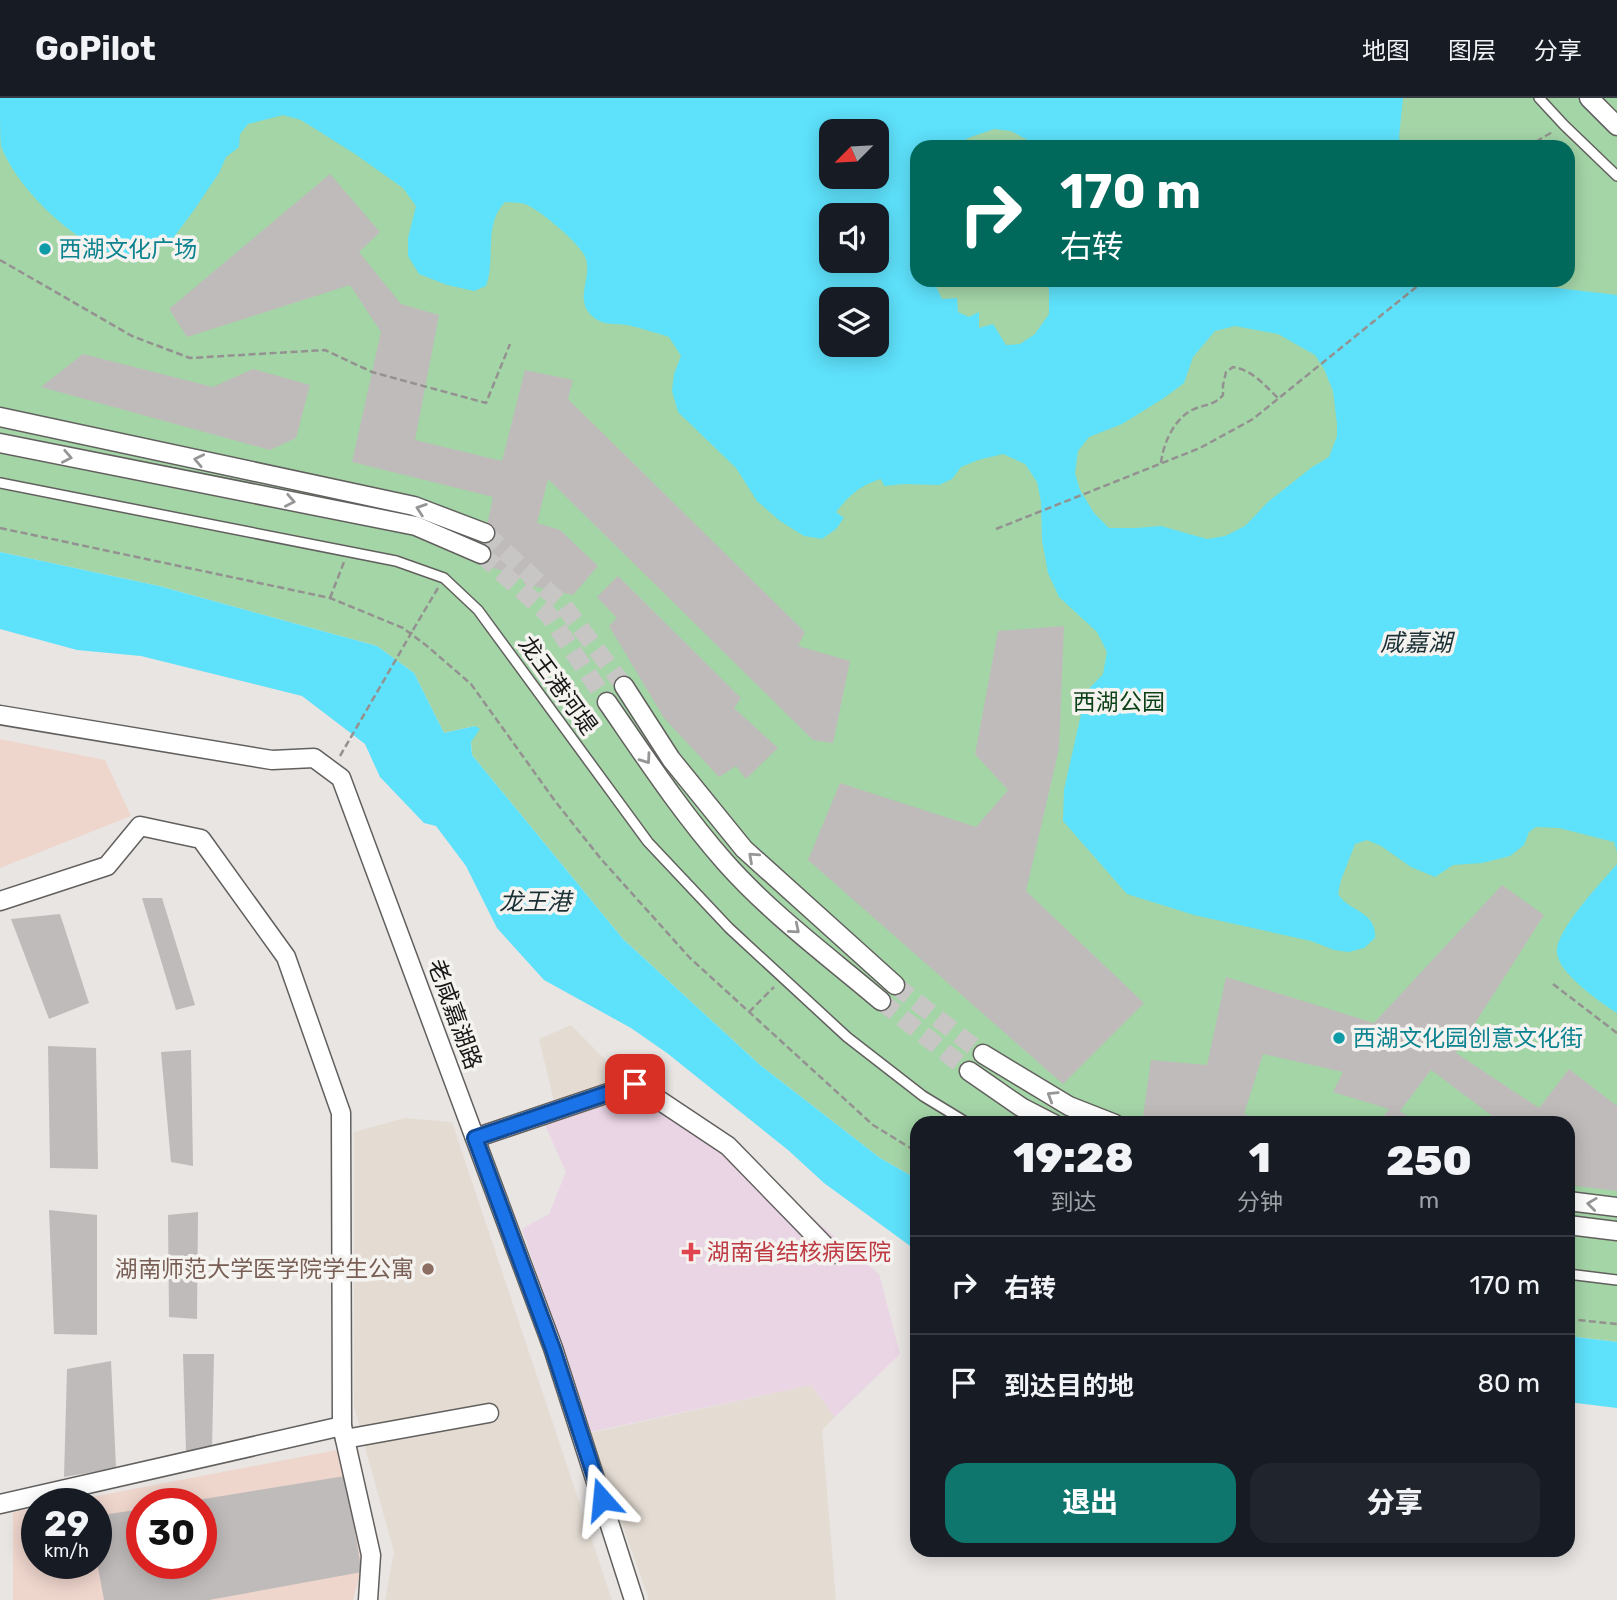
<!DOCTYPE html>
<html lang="zh">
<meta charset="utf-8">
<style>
body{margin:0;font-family:Rubik,"Noto Sans SC",sans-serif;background:#20242c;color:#f1f3f6;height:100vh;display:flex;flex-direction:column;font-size:26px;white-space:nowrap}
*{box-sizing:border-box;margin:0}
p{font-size:23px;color:#9ea1a6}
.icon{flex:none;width:38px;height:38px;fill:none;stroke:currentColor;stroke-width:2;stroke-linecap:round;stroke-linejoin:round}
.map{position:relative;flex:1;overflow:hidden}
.side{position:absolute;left:910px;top:1018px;width:665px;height:441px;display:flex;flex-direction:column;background:#171b24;border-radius:21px;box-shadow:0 4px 18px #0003}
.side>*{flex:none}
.guide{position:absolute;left:910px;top:42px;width:665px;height:147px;border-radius:21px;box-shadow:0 4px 18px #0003;background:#00695c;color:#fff;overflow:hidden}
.needle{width:46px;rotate:246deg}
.tools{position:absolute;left:819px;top:21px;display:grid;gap:14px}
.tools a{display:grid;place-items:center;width:70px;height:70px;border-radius:14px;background:#171b24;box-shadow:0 4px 18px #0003;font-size:35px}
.speed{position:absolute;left:21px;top:1390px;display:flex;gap:14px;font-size:35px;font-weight:700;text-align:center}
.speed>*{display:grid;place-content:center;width:91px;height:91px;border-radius:50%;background:#171b24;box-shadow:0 4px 18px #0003;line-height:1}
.speed small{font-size:18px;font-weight:400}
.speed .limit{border:10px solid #d22;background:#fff;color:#111}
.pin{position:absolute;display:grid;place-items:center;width:60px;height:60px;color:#fff;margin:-30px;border-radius:14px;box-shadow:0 4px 10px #0006}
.me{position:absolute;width:77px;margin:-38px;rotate:342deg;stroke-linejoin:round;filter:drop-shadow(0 0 5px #0008)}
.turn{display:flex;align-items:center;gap:24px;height:147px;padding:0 35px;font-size:32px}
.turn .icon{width:91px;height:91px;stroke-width:2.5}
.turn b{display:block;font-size:49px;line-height:60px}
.eta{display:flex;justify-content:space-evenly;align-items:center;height:119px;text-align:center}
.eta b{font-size:42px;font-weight:800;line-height:49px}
.action{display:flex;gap:14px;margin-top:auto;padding:14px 35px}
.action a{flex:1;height:80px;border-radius:21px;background:#0f766e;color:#fff;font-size:28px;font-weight:800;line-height:80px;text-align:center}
.action a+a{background:#20242c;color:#f1f3f6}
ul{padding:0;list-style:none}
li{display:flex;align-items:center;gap:21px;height:98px;padding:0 35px;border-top:2px solid #363941}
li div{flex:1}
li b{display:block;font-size:26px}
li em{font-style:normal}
header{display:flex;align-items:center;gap:42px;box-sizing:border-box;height:98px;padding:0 35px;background:#171b24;border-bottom:2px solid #363941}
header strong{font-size:33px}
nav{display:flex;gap:38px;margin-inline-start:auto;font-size:24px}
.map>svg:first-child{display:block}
.commercial{fill:#efd6cd;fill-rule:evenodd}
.built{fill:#e4dcd3}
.medical{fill:#ead5e4}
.green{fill:#a4d5a7;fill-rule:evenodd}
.water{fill:#5ee1fb;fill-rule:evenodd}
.building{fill:#bfbbba}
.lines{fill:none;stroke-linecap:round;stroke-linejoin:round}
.street-tunnel{stroke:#c8c6c4;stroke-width:18;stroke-dasharray:18 9;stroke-linecap:butt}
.lane-casing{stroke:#62605e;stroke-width:12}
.street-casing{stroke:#62605e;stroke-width:21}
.path{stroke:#949290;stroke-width:2.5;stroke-dasharray:7 3.5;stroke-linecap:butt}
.lane{stroke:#fff;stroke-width:9}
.street{stroke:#fff;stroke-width:18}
.path-bridge{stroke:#949290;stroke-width:2.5;stroke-dasharray:7 3.5;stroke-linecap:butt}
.oneway{stroke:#969696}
.route-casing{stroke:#114b97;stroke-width:18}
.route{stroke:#1a73e8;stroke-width:12}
.culture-dot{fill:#0f9aa8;stroke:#f5f3f0;stroke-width:2.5}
.health-dot{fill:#e0444e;stroke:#f5f3f0;stroke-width:2.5}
.education-dot{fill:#8d6e63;stroke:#f5f3f0;stroke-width:2.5}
.labels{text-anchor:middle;stroke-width:7;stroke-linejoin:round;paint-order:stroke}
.culture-label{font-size:23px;fill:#0d838f;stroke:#f5f3f0;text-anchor:start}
.street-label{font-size:23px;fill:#161615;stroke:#f5f3f0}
.park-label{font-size:23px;fill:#0c4117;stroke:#f5f3f0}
.health-label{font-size:23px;fill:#be3a42;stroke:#f5f3f0;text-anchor:start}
.education-label{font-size:23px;fill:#785e54;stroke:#f5f3f0;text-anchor:end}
.water-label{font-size:24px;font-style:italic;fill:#1a3035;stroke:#f5f3f0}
</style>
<header>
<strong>GoPilot</strong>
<nav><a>地图</a><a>图层</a><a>分享</a></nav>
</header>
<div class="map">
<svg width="1617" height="1502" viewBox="0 0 1617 1502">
<rect width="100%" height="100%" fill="#e8e5e3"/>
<g class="commercial">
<path d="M0,641L105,662L131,718L0,770Z"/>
<path d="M342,1351L369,1442L353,1502H13V1414L37,1410V1465H96V1405H61ZM142,1405H201V1465H142Z"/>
</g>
<g class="built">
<path d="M571,927L622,979L554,1003L539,941Z"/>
<path d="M405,1020L452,1024L612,1502H385L394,1454L354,1309V1034Z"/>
<path d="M811,1287L835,1319L822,1332L836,1502H649L590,1335Z"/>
</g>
<path class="medical" d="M641,994L718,1040L879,1176L900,1256L835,1319L811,1287L590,1334L522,1131L549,1116L566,1074L542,1020Z"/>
<path class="green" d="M0,0H1617V1244L1568,1238V1026H917V1081L880,1060L760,967L623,841L472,657L471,644L475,628L444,635L414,575L377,548L159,488L0,454ZM831,33H877V79H831ZM917,49H1568V182H917ZM831,117H877V163H831ZM831,201H877V247H831Z"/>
<g class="water">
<path d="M0,0H1403L1399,39L1401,49H1040L1011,33L994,31L971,39L950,49H917V182H933L942,201L957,200L958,214L969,219L979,214V230L993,226L1006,247L1020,246L1035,236L1049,216V192L1047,182H1518L1532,187L1617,197V754L1614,744L1559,730L1536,729L1529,734L1524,747L1510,758L1482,765L1453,767L1435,779L1411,769L1381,748L1367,742L1355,746L1341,782L1338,796C1349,814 1377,813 1375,840L1364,850L1349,854L1334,852L1311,843L1194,817L1127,796L1063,723L1064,692L1086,594L1103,576L1107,554L1097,534L1059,499L1048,475L1042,442L1041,404L1037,384L1025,366L1003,356L978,362L961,369L952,381L939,387L904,386L884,388L881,381C859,388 851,396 836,414L844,420L836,431L822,441L804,438L780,423L757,403L736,370L678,314L672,293L674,276L681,258L669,239C656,235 641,230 627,227C613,225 603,228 592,218C574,201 592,181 586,161C583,148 540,112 527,107C521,104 512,105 505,104C483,127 496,161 486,188L474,193L447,187L419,176L408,158V140L416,108L403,90L355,56L301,22L283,17L248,26L240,36L239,49L226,59L219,75L194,112L168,147L158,143L137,158L136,165C121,159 104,154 91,146C57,127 15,85 1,48C0,37 0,13 0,0ZM831,33H877V79H831ZM831,117H877V163H831ZM831,201H877V247H831ZM1235,228L1278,236L1315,257L1324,271L1333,293L1337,326V338L1329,359L1311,370L1269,403L1245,428L1225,438L1207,441L1161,428L1136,430H1109L1094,415L1080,392L1075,375L1078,353L1089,339L1122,326L1164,300L1184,285L1193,259L1215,233Z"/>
<path d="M0,454L159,488L377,548L414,575L444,635L475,628L480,631L471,644L472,657L623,841L760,967L880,1060L917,1081V1153L824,1085L788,1052L667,955L631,930L544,882L497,830L466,768L436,728L424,725L380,679L365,646L302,598L141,558L77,552L0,531Z"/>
<path d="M1617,766V915C1600,904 1559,876 1557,855C1555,832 1602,784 1617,766Z"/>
<path d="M1568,1238L1617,1244V1310L1568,1304Z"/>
</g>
<g class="building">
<path d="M330,76L380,134L359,154L401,206L439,217L415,342L502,363L525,272L573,282L568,301L805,534L798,548L850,563L833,645L813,642L548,381L537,425L560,432L598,468L573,497L524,486V479L479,466L493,399L352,364L381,234L350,187L187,239L169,211Z"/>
<path d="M83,256L213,289L253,271L310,287L296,340L270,352L41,289Z"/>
<path d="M618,478L741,600L734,610L778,650L746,681L736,668L719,679L664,620L609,528L617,520L597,499Z"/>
<path d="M1064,528L1059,651L1026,793L1144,905L1063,986L808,762L840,685L976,729L1008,692L975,656L998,533Z"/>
<path d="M1502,787L1544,817L1456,955L1539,1010L1569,971L1617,1008V1093L1568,1087V1026H1503L1431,972L1400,1013L1418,1026H1378L1389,1011L1333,994L1343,974L1263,956L1244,1016L1271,1026H1142L1151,962L1207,967L1226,879L1374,925Z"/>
<path d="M142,800H162L195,907L176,912Z"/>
<path d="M60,816L89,905L49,921L11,821Z"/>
<path d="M48,948L96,950L98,1071L50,1070Z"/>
<path d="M191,952L193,1068L171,1064L161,954Z"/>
<path d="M49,1112L97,1117V1237L54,1236Z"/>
<path d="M198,1114L197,1221L169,1219L168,1117Z"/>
<path d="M183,1256H214L212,1353H186Z"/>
<path d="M111,1263L116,1370L64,1379L67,1271Z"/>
<path d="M345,1378L362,1474L209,1502H104L96,1459V1418L142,1411V1465H201V1405H185V1404Z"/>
</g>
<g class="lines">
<g class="street-tunnel">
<path d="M485,435L564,508L624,588"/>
<path d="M481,456L548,516L607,604"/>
<path d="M895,887L983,956"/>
<path d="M881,903L969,973"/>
</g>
<defs>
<g id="lane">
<path d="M1539,0L1564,27L1617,78"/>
<path d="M0,385L396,463L444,480L478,512L648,744L729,830L847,939L923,998L969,1026"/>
<path d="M1568,1176L1617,1182"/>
</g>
<g id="street">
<path d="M1589,0L1617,28"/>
<path d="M0,319L414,408L485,435"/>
<path d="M0,345L416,428L481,456"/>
<path d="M624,588L671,661L744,751L895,887"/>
<path d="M607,604C645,659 681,714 725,764C771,816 828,858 881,903"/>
<path d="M0,617L272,662L314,660L341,680L553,1250L634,1502"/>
<path d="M0,803L107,768L140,728L201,741L286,859L341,1015L342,1328L371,1457L368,1502"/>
<path d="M983,956L1069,1008L1115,1026"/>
<path d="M969,973L1021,1009L1054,1026"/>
<path d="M475,1040L635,986L728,1048L833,1156"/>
<path d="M1568,1103L1617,1109"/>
<path d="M1568,1127L1617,1133"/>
<path d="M345,1341L489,1315"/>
<path d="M0,1406L342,1328"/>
</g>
</defs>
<use href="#lane" class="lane-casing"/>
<use href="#street" class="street-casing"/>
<g class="path">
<path d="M1527,49L1554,33"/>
<path d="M0,162L132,238L190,260L325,252L372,274L486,305L510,246"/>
<path d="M1161,365C1163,346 1174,321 1192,312C1204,306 1214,308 1223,297V287L1226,274L1233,269C1253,272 1265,288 1279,301"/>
<path d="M0,430L330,500L403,530L427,548L471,586L555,703L601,761L690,860L873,1027L917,1054"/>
<path d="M996,431L1200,350L1253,321L1425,182"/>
<path d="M330,500L344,464"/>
<path d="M413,532L438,490"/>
<path d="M1553,886L1617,935"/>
<path d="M749,914L774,889"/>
<path d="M1568,1203L1572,1189"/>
<path d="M1568,1221L1617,1226"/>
</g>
<use href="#lane" class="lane"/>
<use href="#street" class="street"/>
<path class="path-bridge" d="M340,658L413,532"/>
</g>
<defs><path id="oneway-chevron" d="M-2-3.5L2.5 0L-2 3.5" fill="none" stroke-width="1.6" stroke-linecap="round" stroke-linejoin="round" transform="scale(1.75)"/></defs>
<g class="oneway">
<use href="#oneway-chevron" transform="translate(67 359) rotate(11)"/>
<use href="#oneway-chevron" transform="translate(199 362) rotate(-168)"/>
<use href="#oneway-chevron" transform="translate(290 403) rotate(11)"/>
<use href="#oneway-chevron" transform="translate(421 411) rotate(-161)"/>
<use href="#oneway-chevron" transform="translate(646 661) rotate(55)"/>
<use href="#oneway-chevron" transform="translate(753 759) rotate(-138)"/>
<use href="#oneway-chevron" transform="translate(795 831) rotate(40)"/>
<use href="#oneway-chevron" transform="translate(1052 998) rotate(-148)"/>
<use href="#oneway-chevron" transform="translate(1592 1106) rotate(-173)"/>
</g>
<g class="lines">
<defs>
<path id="route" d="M602,1401L553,1251L475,1040L635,986"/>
</defs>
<use href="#route" class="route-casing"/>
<use href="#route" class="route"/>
</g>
<g class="culture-dot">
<circle cx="45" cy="151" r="7"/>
<circle cx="1339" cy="940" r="7"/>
</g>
<path class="health-dot" d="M687.5 1143.5h7v7h7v7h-7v7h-7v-7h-7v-7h7z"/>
<circle class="education-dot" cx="428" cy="1171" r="7"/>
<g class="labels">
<g class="culture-label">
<text x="59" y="159">西湖文化广场</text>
<text x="1353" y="948">西湖文化园创意文化街</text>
</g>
<g class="street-label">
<text transform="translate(558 587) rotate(54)" y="8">龙王港河堤</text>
<text transform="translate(455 916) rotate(70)" y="8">老咸嘉湖路</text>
</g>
<g class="park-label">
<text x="1119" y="612">西湖公园</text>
</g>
<g class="health-label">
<text x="707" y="1162">湖南省结核病医院</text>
</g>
<g class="education-label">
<text x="414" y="1179">湖南师范大学医学院学生公寓</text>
</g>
<g class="water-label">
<text x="1416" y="553">咸嘉湖</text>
<text x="535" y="812">龙王港</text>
</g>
</g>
</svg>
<div class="tools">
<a><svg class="needle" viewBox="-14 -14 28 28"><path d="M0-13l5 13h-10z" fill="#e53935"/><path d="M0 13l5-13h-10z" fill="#9ea1a6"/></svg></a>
<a><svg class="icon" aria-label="sound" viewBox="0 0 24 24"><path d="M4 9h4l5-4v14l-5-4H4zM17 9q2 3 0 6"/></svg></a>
<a><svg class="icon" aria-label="layers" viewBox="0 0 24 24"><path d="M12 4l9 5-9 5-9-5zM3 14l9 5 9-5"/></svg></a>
</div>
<div class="speed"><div>29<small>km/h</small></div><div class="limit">30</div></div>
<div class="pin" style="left:635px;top:986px;background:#d93025"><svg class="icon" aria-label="arrive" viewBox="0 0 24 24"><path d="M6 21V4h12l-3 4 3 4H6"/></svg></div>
<svg class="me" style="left:602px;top:1401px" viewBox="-20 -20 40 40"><path d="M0-17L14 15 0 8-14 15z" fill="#1a73e8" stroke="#fff" stroke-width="4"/></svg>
<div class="guide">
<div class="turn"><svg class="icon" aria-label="right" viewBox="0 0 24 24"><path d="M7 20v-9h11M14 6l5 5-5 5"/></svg><div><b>170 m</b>右转</div></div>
</div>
<section class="side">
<div class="eta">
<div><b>19:28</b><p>到达</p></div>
<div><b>1</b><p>分钟</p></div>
<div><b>250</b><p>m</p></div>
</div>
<ul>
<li><svg class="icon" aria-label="right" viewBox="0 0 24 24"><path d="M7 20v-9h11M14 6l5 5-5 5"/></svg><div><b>右转</b></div><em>170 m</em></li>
<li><svg class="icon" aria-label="arrive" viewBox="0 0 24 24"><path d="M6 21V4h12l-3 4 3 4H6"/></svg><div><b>到达目的地</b></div><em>80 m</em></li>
</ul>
<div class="action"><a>退出</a><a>分享</a></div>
</section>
</div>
